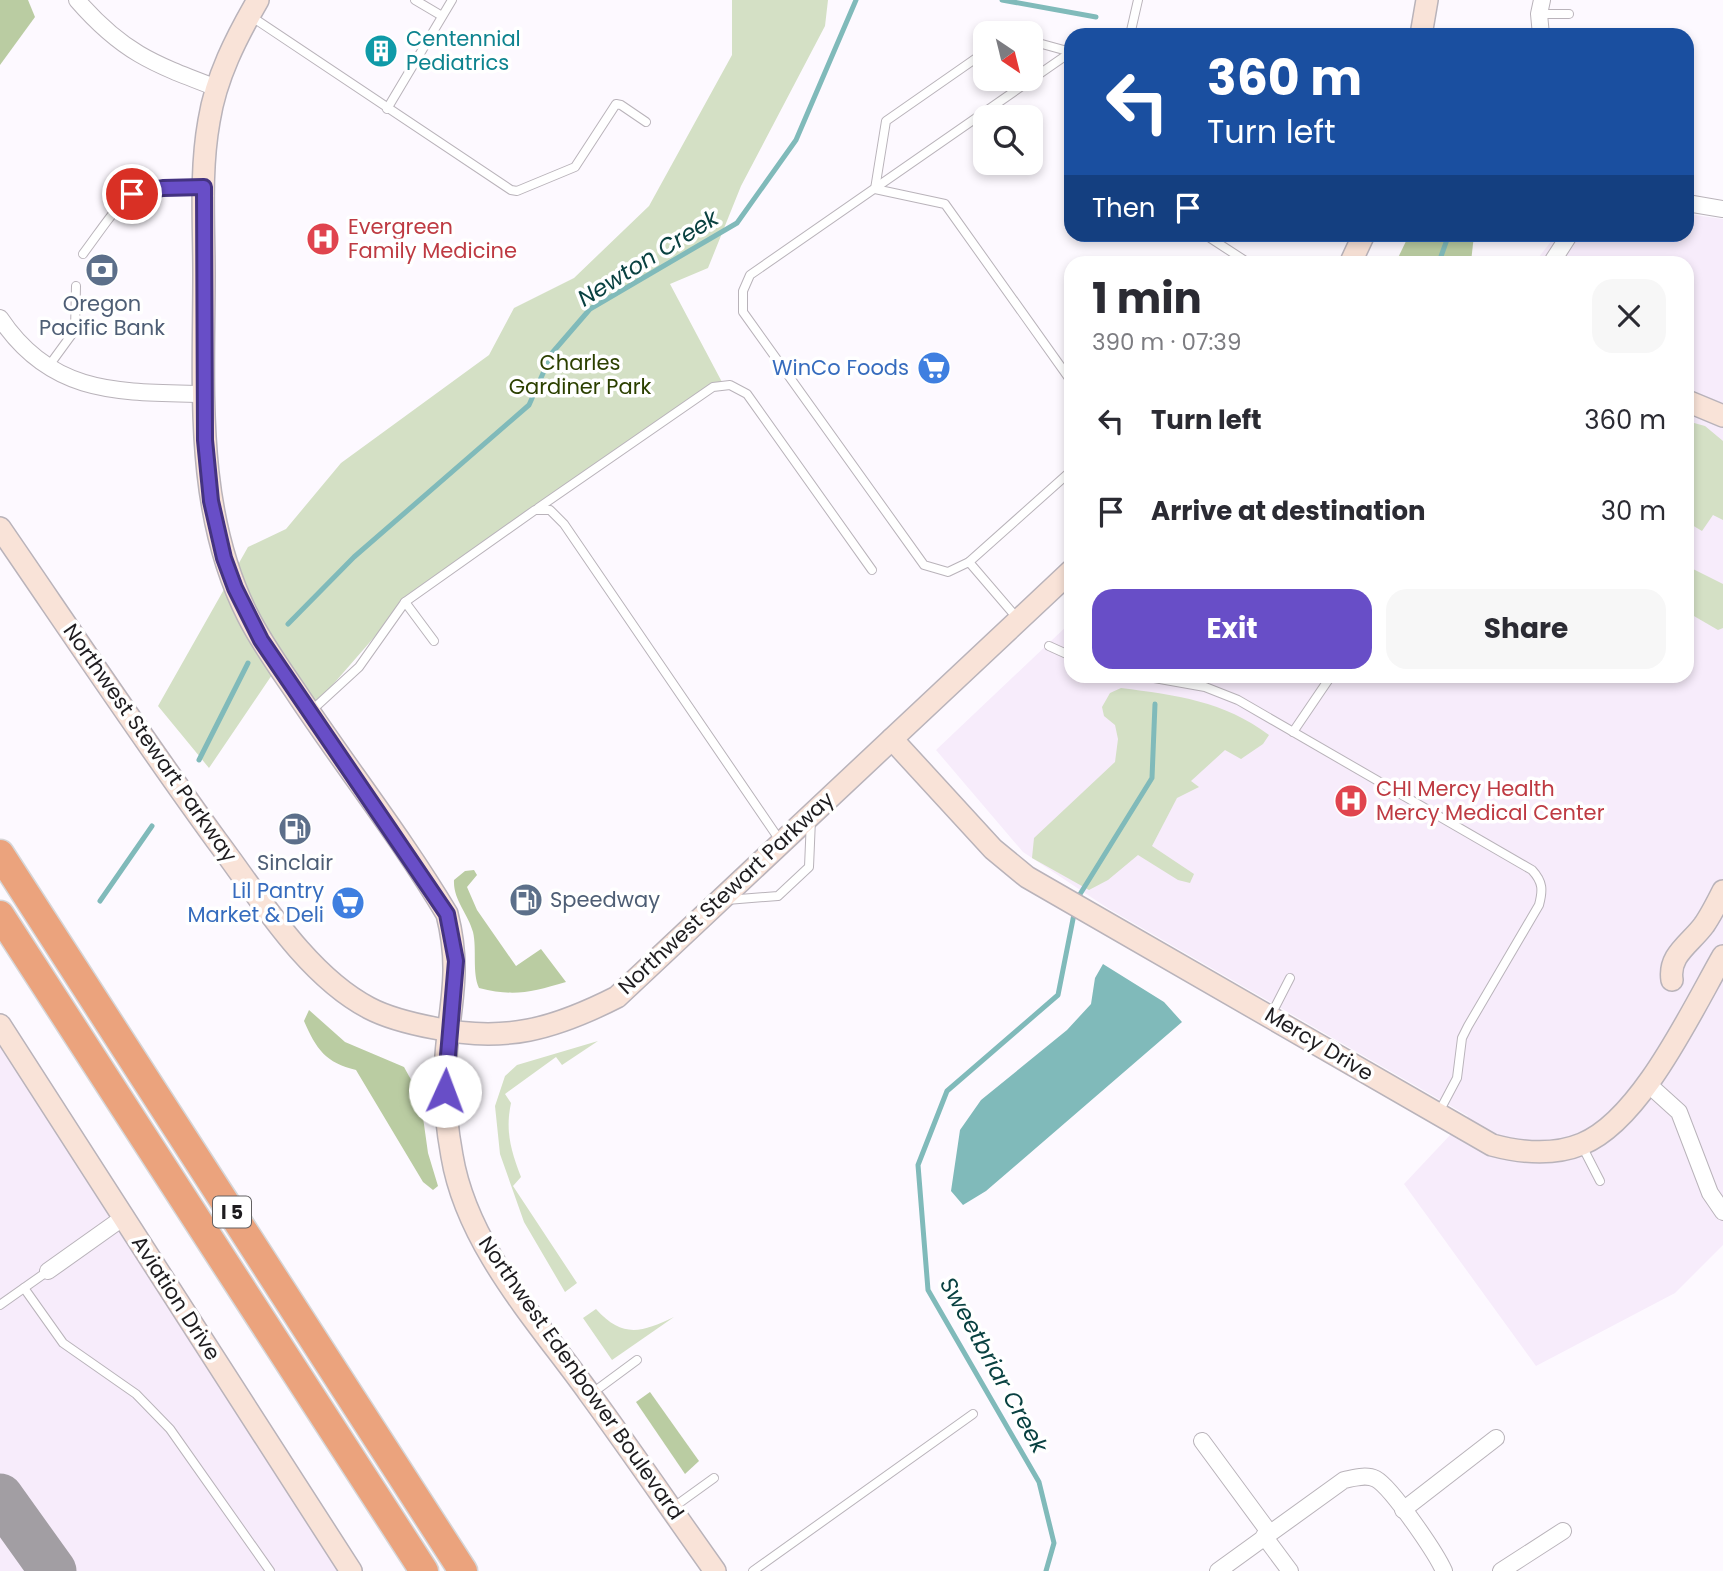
<!DOCTYPE html>
<meta charset="utf-8">
<style>
body{margin:0;font-family:Poppins,sans-serif;background:#f7f7f7;color:#2b2b33;height:100vh;display:flex;flex-direction:column;font-size:26px;white-space:nowrap}
*{box-sizing:border-box;margin:0}
p{font-size:23px;color:#7c7c81}
.icon{flex:none;width:38px;height:38px;fill:none;stroke:currentColor;stroke-width:2;stroke-linecap:round;stroke-linejoin:round}
.map{position:relative;flex:1;overflow:hidden}
.drawer{position:absolute;left:1064px;top:256px;width:630px;height:427px;display:flex;flex-direction:column;background:#fff;border-radius:21px;box-shadow:0 4px 10px #0003}
.drawer>*{flex:none}
.top-card{position:absolute;left:1064px;top:28px;width:630px;height:214px;border-radius:21px;box-shadow:0 4px 10px #0003;background:#1a4fa0;color:#fff;overflow:hidden}
.needle{width:46px;rotate:145deg}
.tools{position:absolute;left:973px;top:21px;display:grid;gap:14px}
.tools a{display:grid;place-items:center;width:70px;height:70px;border-radius:14px;background:#fff;box-shadow:0 4px 10px #0003;font-size:35px}
.pin{position:absolute;display:grid;place-items:center;width:60px;height:60px;color:#fff;margin:-30px;border:4px solid #fff;border-radius:50%;box-shadow:0 2px 7px #0007}
.me{position:absolute;width:77px;margin:-38px;rotate:2deg;stroke-linejoin:round;filter:drop-shadow(0 0 5px #0008)}
.turn{display:flex;align-items:center;gap:24px;height:147px;padding:0 28px;font-size:32px}
.turn .icon{width:91px;height:91px;stroke-width:2.5}
.turn b{display:block;font-size:49px;line-height:60px}
.then{display:flex;align-items:center;height:66px;padding:0 28px;background:#0003;gap:14px;font-size:26px}
.round{display:grid;place-items:center;flex:none;width:74px;height:74px;border-radius:21px;background:#f7f7f7}
.headline{display:flex;align-items:center;justify-content:space-between;height:119px;padding:0 28px}
h1{font-size:42px;font-weight:700;line-height:52px}
.button{display:flex;gap:14px;margin-top:auto;padding:14px 28px}
.button a{flex:1;height:80px;border-radius:21px;background:#684ec7;color:#fff;font-size:28px;font-weight:700;line-height:80px;text-align:center}
.button a+a{background:#f7f7f7;color:#2b2b33}
ul{padding:0;list-style:none}
li{display:flex;align-items:center;gap:21px;height:91px;padding:0 28px}
li div{flex:1}
li b{display:block;font-size:26px}
li em{font-style:normal}
.map>svg:first-child{display:block}
.built{fill:#f7ecfb}
.green{fill:#d4e0c5}
.forest{fill:#bacca2}
.water{fill:#80baba}
.lines{fill:none;stroke-linecap:round;stroke-linejoin:round}
.stream{stroke:#80baba;stroke-width:5}
.taxiway{stroke:#a29ea3;stroke-width:47}
.lane-casing{stroke:#b9b3ba;stroke-width:10}
.street-casing{stroke:#b9b3ba;stroke-width:18}
.secondary-casing{stroke:#b9b3ba;stroke-width:24}
.highway-casing{stroke:#d6d6d7;stroke-width:31}
.lane{stroke:#fff;stroke-width:8}
.street{stroke:#fff;stroke-width:16}
.secondary{stroke:#f9e3d8;stroke-width:21}
.highway{stroke:#eba37d;stroke-width:28}
.route-casing{stroke:#443381;stroke-width:18}
.route{stroke:#684ec7;stroke-width:12}
.labels{text-anchor:middle;stroke-width:7;stroke-linejoin:round;paint-order:stroke}
.shield{fill:#fff;stroke:#626062;stroke-width:2}
.shield-label{font-size:19px;font-weight:bold;fill:#1e1c1f}
.culture-label{font-size:21px;fill:#0d838f;stroke:#fff;text-anchor:start}
.health-label{font-size:21px;fill:#be3a42;stroke:#fff;text-anchor:start}
.service-label{font-size:21px;fill:#4e5e75;stroke:#fff}
.park-label{font-size:21px;fill:#2c4000;stroke:#fff}
.shop-label{font-size:21px;fill:#366cbe;stroke:#fff;text-anchor:end}
.street-label{font-size:21px;fill:#1e1c1f;stroke:#fff}
.water-label{font-size:23px;font-style:italic;fill:#094141;stroke:#fff}
</style>
<div class="map">
<svg width="1723" height="1571" viewBox="0 0 1723 1571">
<rect width="100%" height="100%" fill="#fdf9ff"/>
<g class="built">
<path d="M1687,214L1723,219V1245L1675,1293L1536,1366L1404,1184L1468,1116L1109,909L1023,852L936,750L1071,622V676H1687V262H1535L1556,235L1687,234Z"/>
<path d="M0,1025L351,1571H0Z"/>
</g>
<g class="green">
<path d="M732,0H828L825,26L741,186L708,268L670,284L723,384L397,611L309,712L278,666L209,768L158,706L248,547L286,529L341,463L489,355L514,308L574,278L649,206L732,55Z"/>
<path d="M1687,421L1705,426L1723,441V520L1713,515L1702,531L1687,522L1694,507L1687,502Z"/>
<path d="M1687,566L1723,584V628L1718,630L1687,612Z"/>
<path d="M1121,688C1176,695 1224,701 1269,735L1263,744L1241,759L1225,750L1191,781L1199,787L1177,798L1152,846L1194,874L1190,883L1178,880L1138,855L1108,880L1089,890L1032,858L1034,838L1115,762L1118,739L1115,725L1104,716L1102,707L1110,693Z"/>
<path d="M598,1041L562,1065L556,1057L505,1094L511,1103C505,1131 511,1151 521,1177L513,1186L577,1283L565,1292L524,1222L500,1154L495,1106L505,1076L517,1065Z"/>
<path d="M596,1309C622,1338 641,1333 674,1317L612,1360L583,1318Z"/>
</g>
<g class="forest">
<path d="M0,0H28L35,17L0,65Z"/>
<path d="M1409,235H1474L1471,262H1396Z"/>
<path d="M474,870L477,875L467,887L477,910L516,966L541,949L566,982C532,992 514,997 479,988C472,973 477,949 473,932C468,913 453,900 454,880L465,871Z"/>
<path d="M309,1010L345,1042L404,1067L420,1096L428,1153L438,1186L433,1190L423,1182L356,1070C326,1063 316,1049 304,1021Z"/>
<path d="M650,1392L699,1461L685,1474L636,1402Z"/>
</g>
<path class="water" d="M1103,964L1164,1002L1182,1022L986,1191L963,1205L951,1191L960,1130L981,1100L1067,1030L1091,1004L1095,978Z"/>
<g class="lines">
<g class="stream">
<path d="M1002,0L1096,17"/>
<path d="M1439,262L1449,234"/>
<path d="M288,624L354,557L529,405L552,353L590,309L737,223L796,140L856,0"/>
<path d="M199,760L248,663"/>
<path d="M1077,899L1152,778L1155,704"/>
<path d="M100,901L152,826"/>
<path d="M1046,1571L1054,1543L1039,1482L928,1290L918,1165L947,1091L1058,995L1075,909"/>
</g>
<path class="taxiway" d="M0,1497L53,1571"/>
<defs>
<g id="lane">
<path d="M415,0L442,16"/>
<path d="M1539,14H1569"/>
<path d="M249,15L511,190L517,191L575,167L616,104L621,105L646,122"/>
<path d="M1130,35L1138,0"/>
<path d="M1031,41L1071,52"/>
<path d="M985,52L886,121L875,189L945,204L1071,381"/>
<path d="M387,109L452,0"/>
<path d="M1204,234L1247,262"/>
<path d="M83,254C129,192 121,189 201,187"/>
<path d="M48,367L75,330L76,286"/>
<path d="M538,508L713,387L730,385L747,394L872,570"/>
<path d="M969,562L1071,471"/>
<path d="M405,602L434,641"/>
<path d="M1017,618L969,562L948,572L924,565L743,312V291L750,275L1071,52"/>
<path d="M1049,646L1071,656"/>
<path d="M1143,676L1205,687L1238,700L1532,870C1543,882 1543,890 1539,905L1468,1026L1462,1038L1457,1078L1439,1112"/>
<path d="M311,711L359,667L405,602L535,510H550L564,524L781,842"/>
<path d="M1293,732L1331,676"/>
<path d="M727,900L778,896L809,867L811,819"/>
<path d="M1271,1015L1290,978"/>
<path d="M1582,1146L1600,1181"/>
<path d="M24,1288L63,1343L136,1394L170,1429L270,1571"/>
<path d="M0,1305L48,1271"/>
<path d="M591,1394L637,1360"/>
<path d="M671,1509L714,1478"/>
<path d="M753,1571L973,1414"/>
</g>
<g id="street">
<path d="M77,0C123,53 154,64 217,88"/>
<path d="M1541,35L1539,14L1542,0"/>
<path d="M1687,203L1723,209"/>
<path d="M1552,262L1570,234"/>
<path d="M0,318C52,396 120,392 204,394"/>
<path d="M1648,1084L1679,1112L1710,1193L1723,1212"/>
<path d="M48,1271L124,1217"/>
<path d="M1202,1441L1269,1532"/>
<path d="M1403,1510L1496,1438"/>
<path d="M1264,1536L1290,1571"/>
<path d="M1218,1571L1344,1480C1354,1478 1366,1474 1376,1479C1392,1488 1436,1553 1444,1571"/>
<path d="M1501,1571L1563,1531"/>
</g>
<g id="secondary">
<path d="M258,0C236,38 216,77 209,121C200,171 204,224 204,274C204,389 194,510 248,616C261,642 279,667 296,692C345,766 401,837 447,914C463,977 447,1011 445,1072C444,1100 447,1129 452,1156C467,1246 538,1322 589,1393C632,1452 673,1512 715,1571"/>
<path d="M1421,35L1427,0"/>
<path d="M1351,262L1364,234"/>
<path d="M1687,401L1723,416"/>
<path d="M0,528C72,633 142,738 217,841C259,897 306,975 369,1008C388,1018 413,1024 434,1028C505,1043 554,1029 617,997L1071,571"/>
<path d="M892,739L993,849L1027,877L1492,1145C1522,1153 1553,1156 1582,1144C1641,1120 1692,1010 1723,956"/>
<path d="M1672,980C1668,955 1690,944 1704,925C1711,915 1717,903 1723,891"/>
<path d="M0,1025L351,1571"/>
</g>
<g id="highway">
<path d="M0,854L463,1571"/>
<path d="M0,915L424,1571"/>
</g>
</defs>
<use href="#lane" class="lane-casing"/>
<use href="#street" class="street-casing"/>
<use href="#secondary" class="secondary-casing"/>
<use href="#highway" class="highway-casing"/>
<use href="#lane" class="lane"/>
<use href="#street" class="street"/>
<use href="#secondary" class="secondary"/>
<use href="#highway" class="highway"/>
</g>
<g class="lines">
<defs>
<path id="route" d="M132,194L163,188L204,187L205,440L211,501L224,558L235,588L261,640L447,914L456,961L445,1091"/>
</defs>
<use href="#route" class="route-casing"/>
<use href="#route" class="route"/>
</g>
<defs>
<symbol id="building-disc" viewBox="-11 -11 22 22"><circle r="9.5" fill="#0f9aa8" stroke="#fff"/><path d="M-4-6H4V6H1V3H-1V6H-4ZM-2.5-4.3h1.7v1.8h-1.7ZM.8-4.3h1.7v1.8H.8ZM-2.5-1h1.7V.8h-1.7ZM.8-1h1.7V.8H.8Z" fill="#fff"/></symbol>
<symbol id="hospital-disc" viewBox="-11 -11 22 22"><circle r="9.5" fill="#e0444e" stroke="#fff"/><path d="M-5-5h3v3.5h4V-5h3V5h-3V1.5h-4V5h-3Z" fill="#fff"/></symbol>
<symbol id="bank-disc" viewBox="-11 -11 22 22"><circle r="9.5" fill="#5c6f8a" stroke="#fff"/><path d="M-6-4H6V4H-6ZM0-2.3a2.3 2.3 0 1 0 0 4.6a2.3 2.3 0 1 0 0-4.6Z" fill="#fff"/></symbol>
<symbol id="supermarket-disc" viewBox="-11 -11 22 22"><circle r="9.5" fill="#3f7fe0" stroke="#fff"/><path d="M-6-5.5h2.5l.6 2H6L4.5 2H-2.5L-4.4-4H-6ZM-1.5 3.2a1.3 1.3 0 1 0 .1 0ZM3 3.2a1.3 1.3 0 1 0 .1 0Z" fill="#fff"/></symbol>
<symbol id="fuel-disc" viewBox="-11 -11 22 22"><circle r="9.5" fill="#5c6f8a" stroke="#fff"/><path d="M-5.5-6h7V0h2V4h1.3V-2.5L3-4.5l.8-.8L6-3V5H2.5V1h-1V6h-7ZM-4.2-4.7v3.2H.2V-4.7Z" fill="#fff"/></symbol>
</defs>
<g fill-rule="evenodd">
<use href="#building-disc" x="362" y="32" width="38" height="38"/>
<use href="#hospital-disc" x="304" y="220" width="38" height="38"/>
<use href="#bank-disc" x="83" y="251" width="38" height="38"/>
<use href="#supermarket-disc" x="915" y="349" width="38" height="38"/>
<use href="#hospital-disc" x="1332" y="782" width="38" height="38"/>
<use href="#fuel-disc" x="276" y="810" width="38" height="38"/>
<use href="#fuel-disc" x="507" y="881" width="38" height="38"/>
<use href="#supermarket-disc" x="329" y="884" width="38" height="38"/>
</g>
<g class="labels">
<rect class="shield" x="213" y="1196.5" width="38" height="31" rx="5"/>
<g class="shield-label">
<text x="232" y="1219">I 5</text>
</g>
<g class="culture-label">
<text x="406" y="46">Centennial<tspan x="406" dy="24">Pediatrics</tspan></text>
</g>
<g class="health-label">
<text x="348" y="234">Evergreen<tspan x="348" dy="24">Family Medicine</tspan></text>
<text x="1376" y="796">CHI Mercy Health<tspan x="1376" dy="24">Mercy Medical Center</tspan></text>
</g>
<g class="service-label">
<text x="102" y="311">Oregon<tspan x="102" dy="24">Pacific Bank</tspan></text>
<text x="295" y="870">Sinclair</text>
<text x="550" y="907" text-anchor="start">Speedway</text>
</g>
<g class="park-label">
<text x="580" y="370">Charles<tspan x="580" dy="24">Gardiner Park</tspan></text>
</g>
<g class="shop-label">
<text x="909" y="375">WinCo Foods</text>
<text x="324" y="898">Lil Pantry<tspan x="324" dy="24">Market &amp; Deli</tspan></text>
</g>
<g class="street-label">
<text transform="translate(150 743) rotate(55)" y="7">Northwest Stewart Parkway</text>
<text transform="translate(726 893) rotate(-43)" y="7">Northwest Stewart Parkway</text>
<text transform="translate(1319 1044) rotate(31)" y="7">Mercy Drive</text>
<text transform="translate(176 1298) rotate(57)" y="7">Aviation Drive</text>
<text transform="translate(581 1378) rotate(55)" y="7">Northwest Edenbower Boulevard</text>
</g>
<g class="water-label">
<text transform="translate(648 258) rotate(-32)" y="8">Newton Creek</text>
<text transform="translate(994 1365) rotate(61)" y="8">Sweetbriar Creek</text>
</g>
</g>
</svg>
<div class="tools">
<a><svg class="needle" viewBox="-14 -14 28 28"><path d="M0-13l5 13h-10z" fill="#e53935"/><path d="M0 13l5-13h-10z" fill="#7c7c81"/></svg></a>
<a><svg class="icon" aria-label="search" viewBox="0 0 24 24"><circle cx="10" cy="10" r="6"/><path d="M15 15l6 6"/></svg></a>
</div>
<div class="pin" style="left:132px;top:194px;background:#d93025"><svg class="icon" aria-label="arrive" viewBox="0 0 24 24"><path d="M6 21V4h12l-3 4 3 4H6"/></svg></div>
<svg class="me" style="left:445px;top:1091px" viewBox="-20 -20 40 40"><circle r="19" fill="#fff"/><path d="M0-13L10 11 0 6-10 11z" fill="#684ec7"/></svg>
<div class="top-card">
<div class="turn"><svg class="icon" aria-label="left" viewBox="0 0 24 24"><path d="M17 20v-9H6M10 6l-5 5 5 5"/></svg><div><b>360 m</b>Turn left</div></div>
<div class="then">Then<svg class="icon" aria-label="arrive" viewBox="0 0 24 24"><path d="M6 21V4h12l-3 4 3 4H6"/></svg></div>
</div>
<section class="drawer">
<div class="headline"><div><h1>1 min</h1><p>390 m · 07:39</p></div><a class="round"><svg class="icon" aria-label="close" viewBox="0 0 24 24"><path d="M6 6l12 12M18 6L6 18"/></svg></a></div>
<ul>
<li><svg class="icon" aria-label="left" viewBox="0 0 24 24"><path d="M17 20v-9H6M10 6l-5 5 5 5"/></svg><div><b>Turn left</b></div><em>360 m</em></li>
<li><svg class="icon" aria-label="arrive" viewBox="0 0 24 24"><path d="M6 21V4h12l-3 4 3 4H6"/></svg><div><b>Arrive at destination</b></div><em>30 m</em></li>
</ul>
<div class="button"><a>Exit</a><a>Share</a></div>
</section>
</div>
